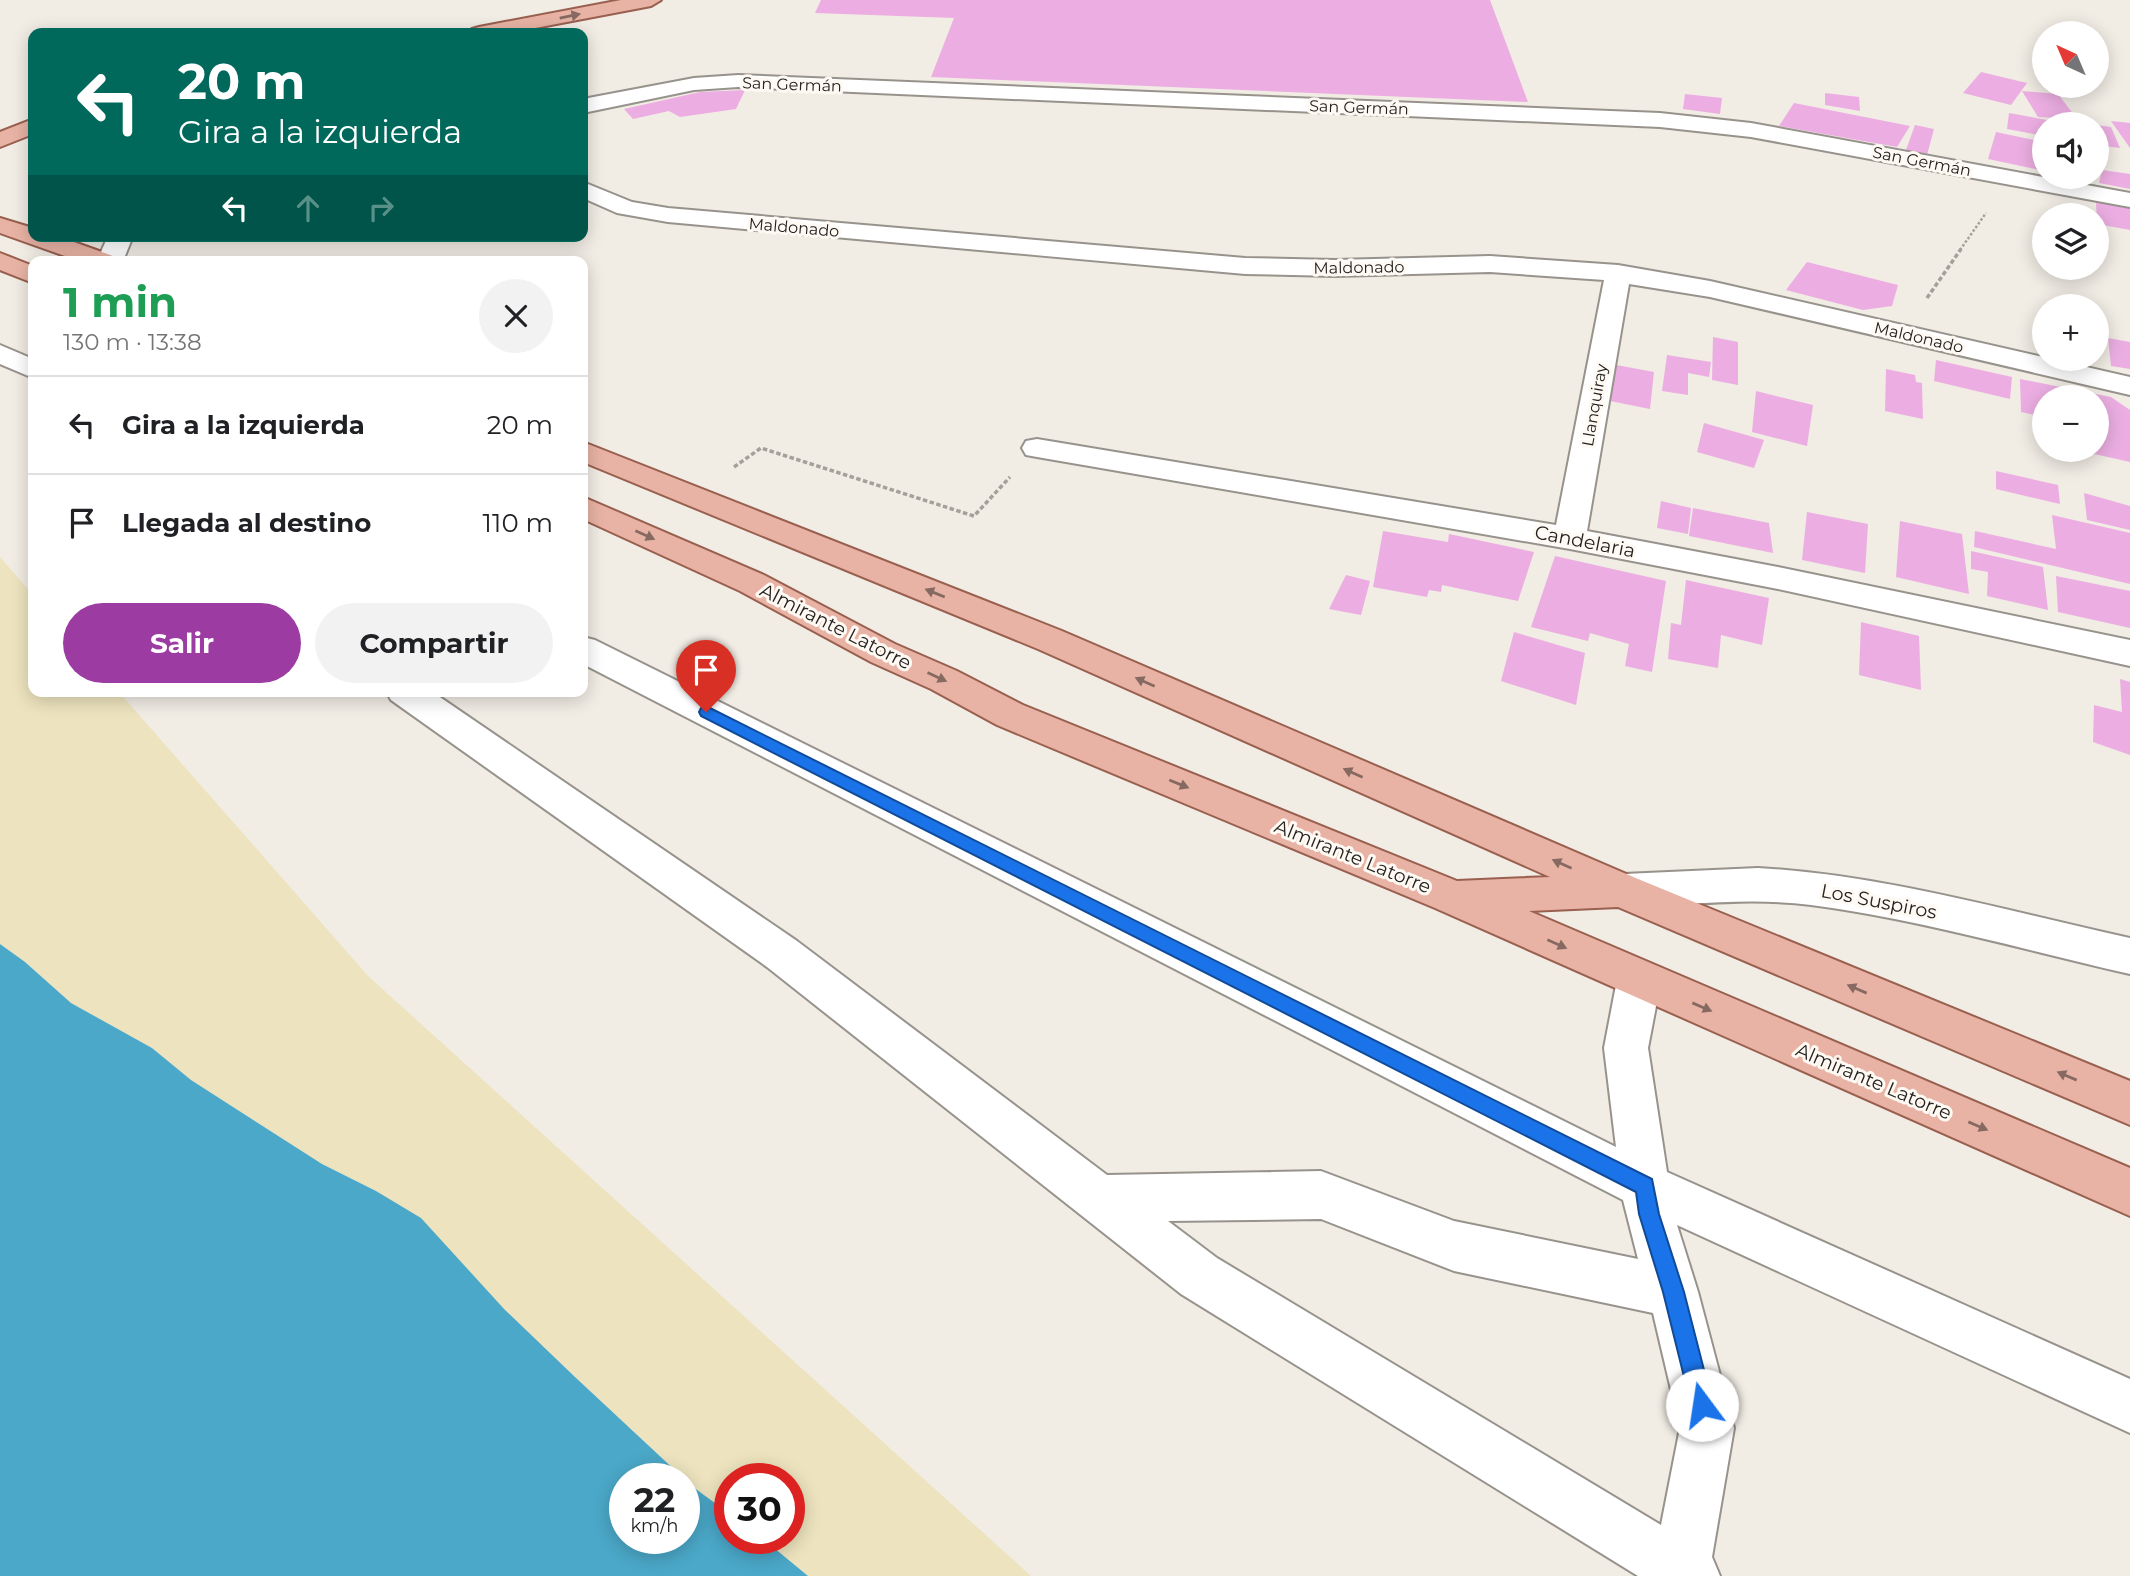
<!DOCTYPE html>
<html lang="es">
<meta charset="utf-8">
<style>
body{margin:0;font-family:Montserrat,sans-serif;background:#f2f2f2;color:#202124;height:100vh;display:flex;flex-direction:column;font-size:26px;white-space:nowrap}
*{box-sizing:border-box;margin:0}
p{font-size:23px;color:#757577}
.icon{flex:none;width:38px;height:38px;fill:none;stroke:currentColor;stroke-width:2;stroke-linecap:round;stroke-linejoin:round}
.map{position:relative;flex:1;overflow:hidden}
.details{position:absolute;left:28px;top:256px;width:560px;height:441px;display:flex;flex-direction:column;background:#fff;border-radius:14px;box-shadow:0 4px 18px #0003}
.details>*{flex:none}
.hud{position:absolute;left:28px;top:28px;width:560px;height:214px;border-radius:14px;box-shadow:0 4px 18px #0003;background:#00695c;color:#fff;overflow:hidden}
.needle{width:46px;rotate:316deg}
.controls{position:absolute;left:2032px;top:21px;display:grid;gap:14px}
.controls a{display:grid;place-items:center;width:77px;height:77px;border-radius:50%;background:#fff;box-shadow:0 4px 18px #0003;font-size:35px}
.speed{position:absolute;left:609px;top:1463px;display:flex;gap:14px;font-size:35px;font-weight:700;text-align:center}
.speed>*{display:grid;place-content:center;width:91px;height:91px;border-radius:50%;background:#fff;box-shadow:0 4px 18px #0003;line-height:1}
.speed small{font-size:18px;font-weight:400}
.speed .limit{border:10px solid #d22;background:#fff;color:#111}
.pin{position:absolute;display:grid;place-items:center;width:60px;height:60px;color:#fff;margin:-72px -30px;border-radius:50% 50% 50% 0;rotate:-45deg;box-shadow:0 0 7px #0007}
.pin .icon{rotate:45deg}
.me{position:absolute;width:77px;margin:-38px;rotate:346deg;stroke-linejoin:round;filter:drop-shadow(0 0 5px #0008)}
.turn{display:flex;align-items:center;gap:24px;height:147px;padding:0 35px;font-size:32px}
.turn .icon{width:91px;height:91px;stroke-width:2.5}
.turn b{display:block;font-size:49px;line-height:60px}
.lanes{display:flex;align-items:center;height:66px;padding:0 35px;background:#0003;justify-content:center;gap:35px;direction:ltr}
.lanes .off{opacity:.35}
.round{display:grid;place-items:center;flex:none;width:74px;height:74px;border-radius:37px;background:#f2f2f2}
.head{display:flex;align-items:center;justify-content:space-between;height:119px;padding:0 35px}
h1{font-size:42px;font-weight:700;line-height:52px;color:#1e9e55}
.button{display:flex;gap:14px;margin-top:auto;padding:14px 35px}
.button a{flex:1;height:80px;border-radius:42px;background:#9c3ba2;color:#fff;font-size:28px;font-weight:700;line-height:80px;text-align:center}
.button a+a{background:#f2f2f2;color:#202124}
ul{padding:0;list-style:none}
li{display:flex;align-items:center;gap:21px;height:98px;padding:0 35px;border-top:2px solid #e0e0e0}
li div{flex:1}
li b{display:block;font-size:26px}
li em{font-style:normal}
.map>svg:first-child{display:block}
.sand{fill:#ede3be}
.water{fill:#4ba8c8;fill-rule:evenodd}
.building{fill:#ecaee2}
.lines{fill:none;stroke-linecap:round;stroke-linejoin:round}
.minor-casing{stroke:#97938c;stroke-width:4}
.major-casing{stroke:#995f4f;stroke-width:4}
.path-far1{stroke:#a4a09a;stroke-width:2.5;stroke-dasharray:2.5 2;stroke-linecap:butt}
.path{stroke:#a4a09a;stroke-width:3.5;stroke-dasharray:4.5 2.5;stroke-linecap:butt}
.minor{fill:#fff;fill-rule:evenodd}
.major{fill:#e8b3a5;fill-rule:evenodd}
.oneway{fill:#866a62}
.route{fill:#1a73e8;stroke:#114b97;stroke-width:2}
.labels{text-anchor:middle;stroke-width:6;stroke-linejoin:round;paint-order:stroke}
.far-street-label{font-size:16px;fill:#242220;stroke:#fef9f2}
.street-label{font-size:19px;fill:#242220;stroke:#fef9f2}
</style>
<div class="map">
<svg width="2130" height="1576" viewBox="0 0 2130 1576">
<rect width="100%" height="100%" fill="#f1ece4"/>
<path class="sand" d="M0,557L33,595V691H118L368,976L1031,1576H808L762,1538H789V1479H730V1514L693,1487L376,1191L322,1164L191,1080L152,1048L71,1003L25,962L0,944Z"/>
<path class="water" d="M0,944L25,962L71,1003L152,1048L191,1080L322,1164L376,1191L421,1218L505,1310L575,1377L693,1487L730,1514V1538H762L808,1576H0ZM625,1479H684V1538H625Z"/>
<g class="building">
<path d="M821,0H1490L1528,102L931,77L954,18L815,13Z"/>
<path d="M1981,72L2027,83L2011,105L1963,93Z"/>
<path d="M745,90L736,109L680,117L669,111L633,119L624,109L700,92Z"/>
<path d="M2022,91L2058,94L2077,119L2038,117Z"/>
<path d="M1825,93L1859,97L1860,111L1825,105Z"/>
<path d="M1685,94L1722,98L1720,114L1683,109Z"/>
<path d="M1794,103L1910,126L1897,147L1779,126Z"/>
<path d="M2009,113L2064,123V124H2044V136L2007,129Z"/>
<path d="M2111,121L2130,123V148Z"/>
<path d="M1915,125L1934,129L1927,155L1906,150Z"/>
<path d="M2096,125L2111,127L2120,148L2096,145Z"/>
<path d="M1996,132L2044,142L2040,170L1988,159Z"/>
<path d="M2102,170L2130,174V189L2099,183Z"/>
<path d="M2096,201L2130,208V230L2097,224Z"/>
<path d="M1807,262L1898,285L1892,306L1863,310L1786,290Z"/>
<path d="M1713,337L1738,342V385L1712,380Z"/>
<path d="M2108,338L2130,342V369L2111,366Z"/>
<path d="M1667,355L1711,362L1709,377L1688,373V395L1662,391Z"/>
<path d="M1936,360L2012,377L2010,399L1934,381Z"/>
<path d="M1611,364L1654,372L1650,409L1605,400Z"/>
<path d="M1886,369L1915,375L1916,382L1922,383L1923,419L1885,411Z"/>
<path d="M2020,379L2111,397L2130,410V462L2081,451L2096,450V397H2044V417L2021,412Z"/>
<path d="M1756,391L1813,405L1807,446L1752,432Z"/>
<path d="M1704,423L1764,440L1754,468L1697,452Z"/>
<path d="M1996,471L2058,485L2060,504L1996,489Z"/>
<path d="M2084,493L2130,506V530L2087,520Z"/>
<path d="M1661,501L1691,508L1688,534L1657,528Z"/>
<path d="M1693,508L1769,523L1773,553L1689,536Z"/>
<path d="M1807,512L1868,524L1865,573L1802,560Z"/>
<path d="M2052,515L2130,533V584L1974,547L1975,531L2056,549Z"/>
<path d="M1900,521L1962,534L1969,594L1896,577Z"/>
<path d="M1383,531L1448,542L1449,534L1534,552L1518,601L1442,585L1441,592L1429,590L1427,597L1373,587Z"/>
<path d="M1971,551L2043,567L2048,610L1987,596L1988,572L1971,569Z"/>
<path d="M1555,556L1666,581L1652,672L1625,666L1629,644L1590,633L1588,641L1531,627Z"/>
<path d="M1346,575L1370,581L1361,615L1329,609Z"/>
<path d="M2056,576L2130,591V628L2058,612Z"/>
<path d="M1686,580L1769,598L1762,645L1721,635L1718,668L1668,659L1671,623L1681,625Z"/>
<path d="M1861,622L1919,636L1921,690L1859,675Z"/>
<path d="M1514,632L1585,653L1576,705L1501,681Z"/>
<path d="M2120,679L2130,682V755L2093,742L2094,705L2122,712Z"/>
</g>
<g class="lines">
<defs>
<g id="minor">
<path d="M738,75L1660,113L1751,123L2130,193V207L1751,137L1660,127L738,87L694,90L583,113V99L694,78Z"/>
<path d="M583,182L632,202L668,208L1245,258L1335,260L1490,256L1618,265L1710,281L2130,377V395L1710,297L1629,284L1587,531L1778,567L2130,640V666L1778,589L1570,549L1037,457L1026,455L1022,448L1026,441L1037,439L1556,525L1604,280L1490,272L1335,276L1245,274L668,222L617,213L583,198Z"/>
<path d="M108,236H133L123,261H97Z"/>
<path d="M0,345L33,359V378L0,364Z"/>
<path d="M583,637L595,640L1616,1147L1604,1048L1617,980L1624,967L1639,961L1654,967L1661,980L1648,1048L1667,1172L2130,1379V1433L1677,1225L1698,1292L1734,1428L1712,1557L1720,1576H1638L1181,1294L767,967L391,700L386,691H431L797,941L1107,1175L1321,1171L1454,1221L1638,1259L1623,1200L583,664ZM1321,1219L1454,1271L1653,1313L1680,1428L1661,1525L1217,1258L1168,1221Z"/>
<path d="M1758,868C1884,875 2007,911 2130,938V974C2025,950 1918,919 1811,905C1749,897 1686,905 1624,908L1610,903L1603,891L1610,879L1624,874Z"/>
</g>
<g id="major">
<path d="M621,0H661L651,6L509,33H469L472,29L479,27Z"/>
<path d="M33,119V134L0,147V132Z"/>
<path d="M0,218L33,228V236H57L113,256L117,261H79L0,233Z"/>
<path d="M0,253L33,266V283L0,270Z"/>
<path d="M583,442L1062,631L1638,879L2130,1081V1125L1618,907L1529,911L2130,1168V1216L1435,908L997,725L931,689L871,662L740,591L583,519V497L764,575L895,644L957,671L1023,705L1457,881L1550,877L1038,649L583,462Z"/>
</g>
</defs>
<use href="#minor" class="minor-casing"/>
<use href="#major" class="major-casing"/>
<path class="path-far1" d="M1960,250L1986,213"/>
<g class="path">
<path d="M1927,298L1961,249"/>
<path d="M734,467L761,448L974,516L1010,477"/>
</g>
<use href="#minor" class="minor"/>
<use href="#major" class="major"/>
</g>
<defs><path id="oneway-solid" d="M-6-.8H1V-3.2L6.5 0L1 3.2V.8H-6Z" transform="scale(1.75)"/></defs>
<g class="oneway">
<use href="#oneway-solid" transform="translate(570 16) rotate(-11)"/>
<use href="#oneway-solid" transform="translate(645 535) rotate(24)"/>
<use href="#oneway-solid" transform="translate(935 593) rotate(-158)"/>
<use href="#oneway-solid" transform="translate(937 677) rotate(25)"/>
<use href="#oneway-solid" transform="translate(1145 682) rotate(-156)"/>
<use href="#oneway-solid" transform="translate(1353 773) rotate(-156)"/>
<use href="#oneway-solid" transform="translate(1179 784) rotate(22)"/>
<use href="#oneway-solid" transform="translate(1562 864) rotate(-156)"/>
<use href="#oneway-solid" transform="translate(1557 944) rotate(24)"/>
<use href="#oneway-solid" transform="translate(1857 989) rotate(-157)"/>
<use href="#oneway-solid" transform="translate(1702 1007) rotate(23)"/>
<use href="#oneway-solid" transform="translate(2067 1076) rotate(-157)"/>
<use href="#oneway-solid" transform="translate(1978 1126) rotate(23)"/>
</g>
<path class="route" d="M706,706L1652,1179L1659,1214L1684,1292L1713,1405L1710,1413L1702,1416L1694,1413L1691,1405L1663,1292L1639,1214L1636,1192L701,716L699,712L701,708Z"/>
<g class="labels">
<g class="far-street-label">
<text transform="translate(792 84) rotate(2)" y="6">San Germán</text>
<text transform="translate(1359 107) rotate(2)" y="6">San Germán</text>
<text transform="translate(1922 161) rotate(11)" y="6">San Germán</text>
<text transform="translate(794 227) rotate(5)" y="6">Maldonado</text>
<text transform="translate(1359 267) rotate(-1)" y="6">Maldonado</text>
<text transform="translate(1919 337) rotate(13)" y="6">Maldonado</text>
<text transform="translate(1594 405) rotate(-80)" y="6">Llanquiray</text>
</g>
<g class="street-label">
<text transform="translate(1585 541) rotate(11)" y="7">Candelaria</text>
<text transform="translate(836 626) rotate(27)" y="7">Almirante Latorre</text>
<text transform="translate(1353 856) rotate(22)" y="7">Almirante Latorre</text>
<text transform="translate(1879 901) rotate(11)" y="7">Los Suspiros</text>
<text transform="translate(1874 1081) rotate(23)" y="7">Almirante Latorre</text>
</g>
</g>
</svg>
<div class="controls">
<a><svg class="needle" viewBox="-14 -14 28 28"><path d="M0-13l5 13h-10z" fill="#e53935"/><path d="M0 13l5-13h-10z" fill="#757577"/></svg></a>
<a><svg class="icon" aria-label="sound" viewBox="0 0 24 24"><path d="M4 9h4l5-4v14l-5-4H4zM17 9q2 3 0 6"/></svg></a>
<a><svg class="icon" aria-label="layers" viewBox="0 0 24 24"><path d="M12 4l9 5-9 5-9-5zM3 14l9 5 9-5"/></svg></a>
<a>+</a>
<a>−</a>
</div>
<div class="speed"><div>22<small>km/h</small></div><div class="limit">30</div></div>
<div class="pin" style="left:706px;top:712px;background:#d93025"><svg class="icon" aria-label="arrive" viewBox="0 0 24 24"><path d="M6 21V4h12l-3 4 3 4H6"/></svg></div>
<svg class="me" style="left:1702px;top:1405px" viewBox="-20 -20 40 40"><circle r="19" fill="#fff"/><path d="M0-13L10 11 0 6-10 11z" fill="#1a73e8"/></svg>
<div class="hud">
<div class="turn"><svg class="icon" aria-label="left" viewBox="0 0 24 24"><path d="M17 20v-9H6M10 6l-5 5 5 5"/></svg><div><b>20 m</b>Gira a la izquierda</div></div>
<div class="lanes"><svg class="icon" aria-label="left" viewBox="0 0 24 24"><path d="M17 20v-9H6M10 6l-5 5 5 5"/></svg><svg class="icon off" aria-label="ahead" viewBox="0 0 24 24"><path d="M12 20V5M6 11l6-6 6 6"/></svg><svg class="icon off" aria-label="right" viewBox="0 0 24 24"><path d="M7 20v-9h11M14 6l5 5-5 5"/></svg></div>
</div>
<section class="details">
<div class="head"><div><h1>1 min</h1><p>130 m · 13:38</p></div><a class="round"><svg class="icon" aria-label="close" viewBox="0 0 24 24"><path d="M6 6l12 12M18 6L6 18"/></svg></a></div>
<ul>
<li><svg class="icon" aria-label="left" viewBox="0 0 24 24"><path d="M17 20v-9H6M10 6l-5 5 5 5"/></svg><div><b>Gira a la izquierda</b></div><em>20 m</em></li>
<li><svg class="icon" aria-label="arrive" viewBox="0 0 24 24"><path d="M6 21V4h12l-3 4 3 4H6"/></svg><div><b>Llegada al destino</b></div><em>110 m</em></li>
</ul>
<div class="button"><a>Salir</a><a>Compartir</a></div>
</section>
</div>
